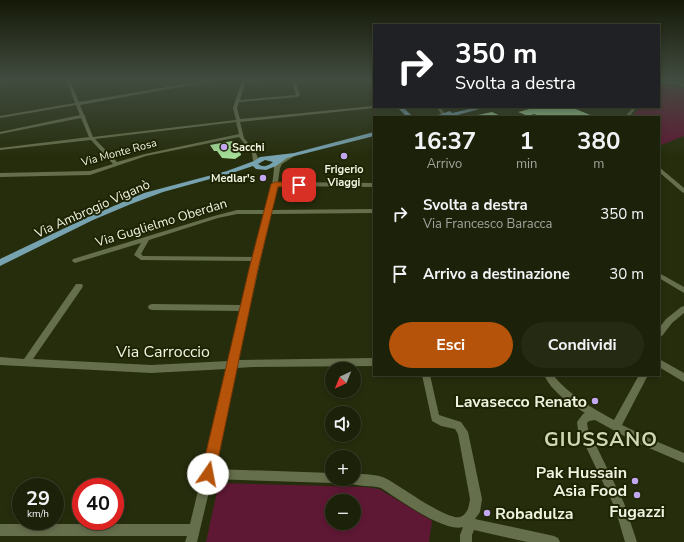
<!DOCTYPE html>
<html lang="it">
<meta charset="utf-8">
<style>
body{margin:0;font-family:"Nunito Sans",sans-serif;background:#252a13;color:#f1f3f6;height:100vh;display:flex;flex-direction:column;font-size:15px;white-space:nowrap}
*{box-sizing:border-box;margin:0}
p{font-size:13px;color:#a0a49c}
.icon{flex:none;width:22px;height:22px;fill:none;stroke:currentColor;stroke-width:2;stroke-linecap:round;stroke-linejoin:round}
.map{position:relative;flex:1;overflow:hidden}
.drawer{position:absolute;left:373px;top:116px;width:287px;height:260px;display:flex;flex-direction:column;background:#1c220a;border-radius:0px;box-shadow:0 2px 6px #0003,0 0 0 1px #3a3f2b}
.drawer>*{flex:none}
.top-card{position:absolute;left:373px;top:24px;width:287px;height:84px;border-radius:0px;box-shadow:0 2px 6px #0003,0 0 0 1px #3a3f2b;background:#202124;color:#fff;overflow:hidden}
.needle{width:26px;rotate:223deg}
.buttons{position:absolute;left:325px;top:362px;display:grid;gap:8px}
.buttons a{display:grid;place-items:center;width:36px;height:36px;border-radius:50%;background:#1c220a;box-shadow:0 2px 6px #0003,0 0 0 1px #3a3f2b;font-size:20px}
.speed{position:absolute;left:12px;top:478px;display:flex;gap:8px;font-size:20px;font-weight:700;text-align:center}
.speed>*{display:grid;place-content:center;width:52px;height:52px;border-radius:50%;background:#1c220a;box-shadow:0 2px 6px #0003,0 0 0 1px #3a3f2b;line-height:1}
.speed small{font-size:10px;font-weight:400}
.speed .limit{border:6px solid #d22;background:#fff;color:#111}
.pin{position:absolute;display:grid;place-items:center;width:34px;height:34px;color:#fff;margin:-17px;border-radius:8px;box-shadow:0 2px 6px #0006}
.me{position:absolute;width:44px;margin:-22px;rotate:12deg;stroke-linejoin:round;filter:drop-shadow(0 0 3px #0008)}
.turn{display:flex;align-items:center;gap:14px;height:84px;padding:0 16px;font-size:18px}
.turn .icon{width:52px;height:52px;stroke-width:2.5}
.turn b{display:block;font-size:28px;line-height:34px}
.eta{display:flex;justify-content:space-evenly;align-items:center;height:68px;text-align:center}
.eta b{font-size:24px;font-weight:700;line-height:28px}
.primary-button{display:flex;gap:8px;margin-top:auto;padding:8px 16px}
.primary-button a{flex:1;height:46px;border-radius:24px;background:#b45309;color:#fff;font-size:16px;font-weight:700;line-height:46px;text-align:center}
.primary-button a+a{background:#252a13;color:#f1f3f6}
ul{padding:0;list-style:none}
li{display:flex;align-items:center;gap:12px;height:60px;padding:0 16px}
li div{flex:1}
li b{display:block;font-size:15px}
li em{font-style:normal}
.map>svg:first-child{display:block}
.green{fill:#5f1834;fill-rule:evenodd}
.building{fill:#a4dc98}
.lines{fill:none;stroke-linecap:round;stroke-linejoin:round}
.minor{fill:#666f4c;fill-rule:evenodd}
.major{fill:#77a3b1;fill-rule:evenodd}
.route{fill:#b45309;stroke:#753606}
.poi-dot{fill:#c2a8f2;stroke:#1d2303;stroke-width:1.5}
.labels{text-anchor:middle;stroke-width:4;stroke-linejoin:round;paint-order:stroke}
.far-poi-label{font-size:11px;font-weight:bold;fill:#eff4e1;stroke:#1d2303;text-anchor:start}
.far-street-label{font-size:11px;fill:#eff4e1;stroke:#1d2303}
.street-label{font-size:13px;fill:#eff4e1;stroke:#1d2303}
.near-street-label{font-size:16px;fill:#eff4e1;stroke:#1d2303}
.near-poi-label{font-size:16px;font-weight:bold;fill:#eff4e1;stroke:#1d2303;text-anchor:end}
.near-district-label{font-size:20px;font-weight:bold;letter-spacing:1px;fill:#cdd7b1;stroke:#1d2303}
</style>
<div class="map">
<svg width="684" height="542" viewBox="0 0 684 542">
<rect width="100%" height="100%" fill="#262d0d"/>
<g class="green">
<path d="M662,84L684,88V136L661,145L659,144V117H631L641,107H659V87Z"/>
<path d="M219,483L365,487L379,489L432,521L429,542H206ZM332,501H354V523H332Z"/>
</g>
<g class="building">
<path d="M537,107H571L595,117H542L534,114L528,116L518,112Z"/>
<path d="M492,112L503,117H478V115Z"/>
<path d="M232,141L241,154V155L235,159L222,158L217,151H214L210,145Z"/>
</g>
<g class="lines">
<g class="minor">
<path d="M1,80H6L0,84V81Z"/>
<path d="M66,80H70L79,102L208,80H218L80,105L84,115L86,116L85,117L93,137L236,120L233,108L242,80H265L245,83L240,100L296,95L291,80H295L300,95L297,97L239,102L237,108L240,119L374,106V107H376L374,108L240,122L244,138L256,153L259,161L256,163L253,161L252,153L239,137L146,156L90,175L0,177V173L90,171L113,164L91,140L0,150V148L89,137L81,118L0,134V132L80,115L76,105L0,118V116L75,103ZM236,122L239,134L145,154L117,162L95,139Z"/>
<path d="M659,81H671L684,84V86L671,83H659Z"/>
<path d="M436,107H440L446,115L445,116H443Z"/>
<path d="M633,107H637L629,117H625Z"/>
<path d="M292,154L296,155L282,164L280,168L278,182L374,183V187L277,186L272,210L374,209V213L271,214L238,360L374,358V366L253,367L236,368L214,469L332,473V479H337L336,482L332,483L212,479L197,542H185L187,536H0V524H190L227,369L151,373L0,365V357L24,359L76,284H82L83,286L82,288L33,359L151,365L229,361L241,311L152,310L149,309L148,307L149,305L152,304L242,305L253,261L141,260L134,255L141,243L75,263L72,261L73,259L214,216L237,210H266C270,195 274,180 274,164ZM237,214H265L254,257L143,256L141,254L149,240L218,218Z"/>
<path d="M659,167L684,188V193L682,192L659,172Z"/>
<path d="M659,273L684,287V293L659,278Z"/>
<path d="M684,306V313L672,323L662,336L659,337V328L666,319L681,307Z"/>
<path d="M659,359L684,373V382L659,367Z"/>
<path d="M422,375H430L439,415L461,422L468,432L482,499L480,512L475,519L554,536L558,538L560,542H527L474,530L472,535V542H460V535L463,527C444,533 397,498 381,488C370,485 359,487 349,483L348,479H354V474C365,474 377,474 387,479C400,486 448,521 460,517C468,514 469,506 470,499L458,434L455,429L441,426L432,421Z"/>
<path d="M544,375H553C569,395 592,408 614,420L639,375H648L622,425L653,440L684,453V463L635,442L595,420L589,421L587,423L588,429L624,503L637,542H625L615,508L578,430L577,422L583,414L585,413C569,403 552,392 544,375Z"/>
</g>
<g class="major">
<path d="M397,107H403L413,117H407Z"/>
<path d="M478,107H487L450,117H432L450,111L452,113Z"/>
<path d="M374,132V136L287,158L276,166L266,170L256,169L253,166L232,173L163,192L131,204L93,220L0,266V259L88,217L144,193L227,171L254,161L260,157L294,153ZM265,160L273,162C268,166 264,168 258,164Z"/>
</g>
</g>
<linearGradient id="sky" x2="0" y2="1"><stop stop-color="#151907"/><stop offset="0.51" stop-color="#414c40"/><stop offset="1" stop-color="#414c40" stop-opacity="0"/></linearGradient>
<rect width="684" height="156" fill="url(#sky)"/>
<path class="route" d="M299,182L303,185L302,186L278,187L258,269L215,474L213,479L208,481L203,479L201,474L249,269L271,184L275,182Z"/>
<g class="poi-dot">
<circle cx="224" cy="147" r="4"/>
<circle cx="344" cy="156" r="4"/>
<circle cx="263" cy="178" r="4"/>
<circle cx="595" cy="401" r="4"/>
<circle cx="635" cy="481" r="4"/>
<circle cx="637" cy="495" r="4"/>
<circle cx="487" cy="513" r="4"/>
</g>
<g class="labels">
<g class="far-poi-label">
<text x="232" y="151">Sacchi</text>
<text x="344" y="173" text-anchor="middle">Frigerio<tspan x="344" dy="13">Viaggi</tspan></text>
<text x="255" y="182" text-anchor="end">Medlar's</text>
</g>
<g class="far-street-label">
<text transform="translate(119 152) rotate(-15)" y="4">Via Monte Rosa</text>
</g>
<g class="street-label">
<text transform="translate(92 208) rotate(-24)" y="5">Via Ambrogio Viganò</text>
<text transform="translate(161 222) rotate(-17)" y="5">Via Guglielmo Oberdan</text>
</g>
<g class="near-street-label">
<text x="163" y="357">Via Carroccio</text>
</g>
<g class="near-poi-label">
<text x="587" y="407">Lavasecco Renato</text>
<text x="627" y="478">Pak Hussain<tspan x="627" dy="18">Asia Food</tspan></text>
<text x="637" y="517" text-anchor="middle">Fugazzi</text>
<text x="495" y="519" text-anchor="start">Robadulza</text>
</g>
<g class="near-district-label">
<text x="601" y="446">GIUSSANO</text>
</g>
</g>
</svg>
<div class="buttons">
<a><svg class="needle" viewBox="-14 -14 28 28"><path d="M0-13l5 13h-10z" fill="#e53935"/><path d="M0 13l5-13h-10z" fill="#a0a49c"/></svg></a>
<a><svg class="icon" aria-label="sound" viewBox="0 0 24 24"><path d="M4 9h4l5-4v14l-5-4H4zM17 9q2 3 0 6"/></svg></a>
<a>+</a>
<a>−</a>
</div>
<div class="speed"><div>29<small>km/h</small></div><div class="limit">40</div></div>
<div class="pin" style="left:299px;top:185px;background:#d93025"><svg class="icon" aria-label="arrive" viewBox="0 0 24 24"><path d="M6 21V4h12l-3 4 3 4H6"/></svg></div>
<svg class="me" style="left:208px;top:474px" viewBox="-20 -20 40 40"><circle r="19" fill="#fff"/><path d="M0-13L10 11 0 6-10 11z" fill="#b45309"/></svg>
<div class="top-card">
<div class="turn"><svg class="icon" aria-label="right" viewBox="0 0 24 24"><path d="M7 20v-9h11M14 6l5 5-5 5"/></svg><div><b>350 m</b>Svolta a destra</div></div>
</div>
<section class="drawer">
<div class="eta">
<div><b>16:37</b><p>Arrivo</p></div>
<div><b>1</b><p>min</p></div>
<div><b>380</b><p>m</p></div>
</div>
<ul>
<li><svg class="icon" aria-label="right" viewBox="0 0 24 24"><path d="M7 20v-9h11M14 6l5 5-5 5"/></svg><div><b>Svolta a destra</b><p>Via Francesco Baracca</p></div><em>350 m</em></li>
<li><svg class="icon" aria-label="arrive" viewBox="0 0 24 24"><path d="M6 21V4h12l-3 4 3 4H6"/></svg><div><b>Arrivo a destinazione</b></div><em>30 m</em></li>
</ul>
<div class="primary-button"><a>Esci</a><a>Condividi</a></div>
</section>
</div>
